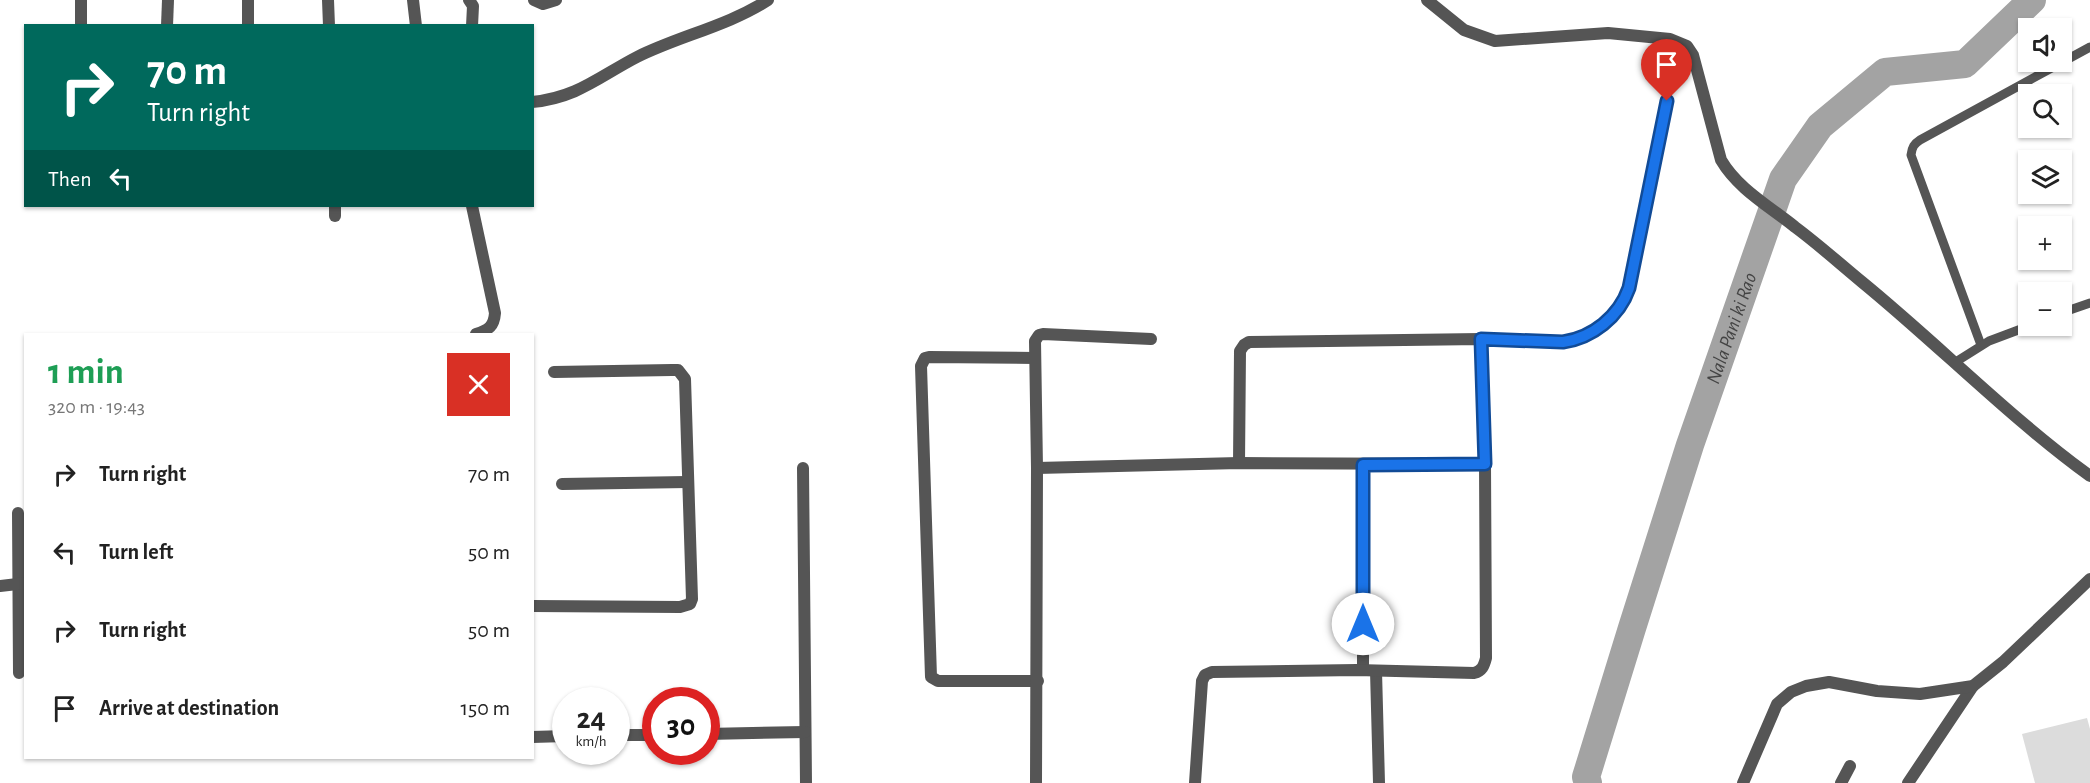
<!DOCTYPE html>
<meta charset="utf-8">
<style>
body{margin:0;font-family:"Alegreya Sans",sans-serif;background:#f6f6f6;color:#222;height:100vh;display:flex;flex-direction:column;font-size:22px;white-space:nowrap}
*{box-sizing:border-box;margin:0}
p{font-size:20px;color:#767676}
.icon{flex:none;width:33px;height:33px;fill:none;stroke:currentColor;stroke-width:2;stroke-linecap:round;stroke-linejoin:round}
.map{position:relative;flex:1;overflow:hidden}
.details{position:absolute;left:24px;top:333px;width:510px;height:426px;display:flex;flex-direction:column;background:#fff;border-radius:0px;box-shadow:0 2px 4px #0004}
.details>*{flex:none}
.banner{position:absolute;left:24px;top:24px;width:510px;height:183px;border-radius:0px;box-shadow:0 2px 4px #0004;background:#00695c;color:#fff;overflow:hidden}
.fabs{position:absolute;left:2018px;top:18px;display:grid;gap:12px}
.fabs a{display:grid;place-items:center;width:54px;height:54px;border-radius:0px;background:#fff;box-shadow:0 2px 4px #0004;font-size:30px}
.speed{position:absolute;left:552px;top:687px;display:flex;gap:12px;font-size:30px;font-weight:700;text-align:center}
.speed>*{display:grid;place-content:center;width:78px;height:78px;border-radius:50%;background:#fff;box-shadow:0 2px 4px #0004;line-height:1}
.speed small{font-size:15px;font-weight:400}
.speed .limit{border:9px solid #d22;background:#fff;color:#111}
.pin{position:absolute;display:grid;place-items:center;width:51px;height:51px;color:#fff;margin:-62px -26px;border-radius:50% 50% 50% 0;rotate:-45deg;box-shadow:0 0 6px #0007}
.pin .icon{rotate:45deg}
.me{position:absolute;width:66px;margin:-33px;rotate:0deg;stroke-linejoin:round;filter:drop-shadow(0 0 4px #0008)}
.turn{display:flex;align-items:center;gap:21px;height:126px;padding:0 24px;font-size:27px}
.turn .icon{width:78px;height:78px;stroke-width:2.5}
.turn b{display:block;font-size:42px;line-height:51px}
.then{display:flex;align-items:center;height:57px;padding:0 24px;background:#0003;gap:12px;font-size:22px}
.round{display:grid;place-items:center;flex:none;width:63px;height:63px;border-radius:0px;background:#f6f6f6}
.summary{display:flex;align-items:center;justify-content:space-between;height:102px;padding:0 24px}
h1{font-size:36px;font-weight:700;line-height:45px;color:#1e9e55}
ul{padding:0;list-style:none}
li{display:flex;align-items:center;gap:18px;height:78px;padding:0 24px}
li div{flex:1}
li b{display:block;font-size:22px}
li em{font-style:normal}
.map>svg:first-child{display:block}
.green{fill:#dcdcdc}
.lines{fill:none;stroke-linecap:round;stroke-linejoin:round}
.river{stroke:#a3a3a3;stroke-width:28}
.service{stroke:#555;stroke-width:9}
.minor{stroke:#555;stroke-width:12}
.tertiary{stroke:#555;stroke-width:12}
.route-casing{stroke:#114b97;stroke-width:15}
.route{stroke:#1a73e8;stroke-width:10}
.labels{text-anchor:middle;stroke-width:4.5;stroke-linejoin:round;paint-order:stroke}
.water-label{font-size:20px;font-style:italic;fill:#444;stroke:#fff}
</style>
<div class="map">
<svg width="2090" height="783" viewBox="0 0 2090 783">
<rect width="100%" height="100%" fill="#fff"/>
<path class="green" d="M2087,718L2090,729V783H2035L2022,734Z"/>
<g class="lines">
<path class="river" id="s1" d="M1588,783L1586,777L1632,628L1690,445L1783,179L1820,126L1885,72L1965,64L2032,0"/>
<g class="service">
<path d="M2061,313L2090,303"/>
<path d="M1981,345L1911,155C1912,147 1914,144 1920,140L2090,47"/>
<path d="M1954,363L1989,341L2029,326"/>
</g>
<g class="minor">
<path d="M81,0V26"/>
<path d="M248,0V26"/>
<path d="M328,0L329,26"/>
<path d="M413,0L416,26"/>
<path d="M469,0L473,6L472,26"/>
<path d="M534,0L543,4L556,0"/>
<path d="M1427,0L1464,30L1495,41L1608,33L1670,39L1687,46L1693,55L1721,160C1738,189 1769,206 1795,227C1818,244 1839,263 1862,282C1939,345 2009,417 2090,476"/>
<path d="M167,26L168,0"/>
<path d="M532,102C577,98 600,76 637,57C679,36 728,26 768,0"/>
<path d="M335,206V216"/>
<path d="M472,206L495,313C494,326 489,330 476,334"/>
<path d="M1035,358L929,357L925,358L921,366L931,677L938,681H1038"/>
<path d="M1239,463L1240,351L1244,345L1249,342L1481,339L1563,342C1592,338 1620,317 1629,288L1667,101"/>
<path d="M803,468L806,783"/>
<path d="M1037,468L1239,463L1485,464"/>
<path d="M562,484L687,482"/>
<path d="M18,513L19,673"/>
<path d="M0,586L26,583"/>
<path d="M532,606L680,607L690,604L692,599L685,379L678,370H672L554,372"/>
<path d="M1363,670V465"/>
<path d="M1376,671L1379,783"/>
<path d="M706,734L805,732"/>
<path d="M616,735H656"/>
<path d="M532,737L566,736"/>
<path d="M1036,783L1037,468L1035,341L1039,335L1043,334L1151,339"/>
<path d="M1195,783L1202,681L1205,675L1212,672L1357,670L1474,673C1482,671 1484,666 1486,658L1485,464L1481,339"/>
<path d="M1841,783L1850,766"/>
<path d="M1908,783L1973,686"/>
</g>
<path class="tertiary" d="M1743,783L1777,704L1791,692L1806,686L1829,682L1877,691L1920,694L1973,686L2003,662L2090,579"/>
</g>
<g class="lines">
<defs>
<path id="route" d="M1363,624V465L1485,464L1481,339L1563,342C1592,338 1619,317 1629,288L1667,101"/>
</defs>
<use href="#route" class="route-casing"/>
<use href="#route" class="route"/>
</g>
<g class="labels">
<g class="water-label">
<text dy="7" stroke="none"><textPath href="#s1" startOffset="478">Nala Pani ki Rao</textPath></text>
</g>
</g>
</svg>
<div class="fabs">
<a><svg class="icon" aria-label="sound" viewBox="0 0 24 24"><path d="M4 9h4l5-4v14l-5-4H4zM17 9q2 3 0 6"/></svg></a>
<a><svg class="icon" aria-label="search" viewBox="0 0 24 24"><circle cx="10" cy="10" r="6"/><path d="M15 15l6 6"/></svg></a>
<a><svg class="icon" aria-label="layers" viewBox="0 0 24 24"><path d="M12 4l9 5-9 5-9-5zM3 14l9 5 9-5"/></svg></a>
<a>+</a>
<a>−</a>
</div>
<div class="speed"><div>24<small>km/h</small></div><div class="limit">30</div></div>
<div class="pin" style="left:1667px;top:101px;background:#d93025"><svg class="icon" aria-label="arrive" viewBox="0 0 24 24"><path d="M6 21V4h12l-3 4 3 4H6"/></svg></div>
<svg class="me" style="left:1363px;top:624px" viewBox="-20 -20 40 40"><circle r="19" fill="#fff"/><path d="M0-13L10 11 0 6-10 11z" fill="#1a73e8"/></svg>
<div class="banner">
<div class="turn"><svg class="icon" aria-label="right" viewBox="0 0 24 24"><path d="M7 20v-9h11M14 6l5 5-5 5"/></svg><div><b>70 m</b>Turn right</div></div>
<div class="then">Then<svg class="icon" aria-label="left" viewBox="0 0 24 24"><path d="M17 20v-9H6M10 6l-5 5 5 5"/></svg></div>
</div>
<section class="details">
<div class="summary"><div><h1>1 min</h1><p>320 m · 19:43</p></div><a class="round" style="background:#d93025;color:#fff"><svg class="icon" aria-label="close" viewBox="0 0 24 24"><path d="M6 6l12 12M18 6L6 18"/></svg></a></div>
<ul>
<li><svg class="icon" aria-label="right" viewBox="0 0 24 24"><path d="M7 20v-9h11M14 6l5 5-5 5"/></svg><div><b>Turn right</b></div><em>70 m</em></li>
<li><svg class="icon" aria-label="left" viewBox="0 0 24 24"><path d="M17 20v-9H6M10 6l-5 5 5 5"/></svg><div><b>Turn left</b></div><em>50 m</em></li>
<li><svg class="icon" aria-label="right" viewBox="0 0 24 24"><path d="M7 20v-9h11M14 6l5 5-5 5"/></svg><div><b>Turn right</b></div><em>50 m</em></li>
<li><svg class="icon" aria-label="arrive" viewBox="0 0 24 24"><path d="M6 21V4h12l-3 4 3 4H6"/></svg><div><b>Arrive at destination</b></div><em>150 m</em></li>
</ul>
</section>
</div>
